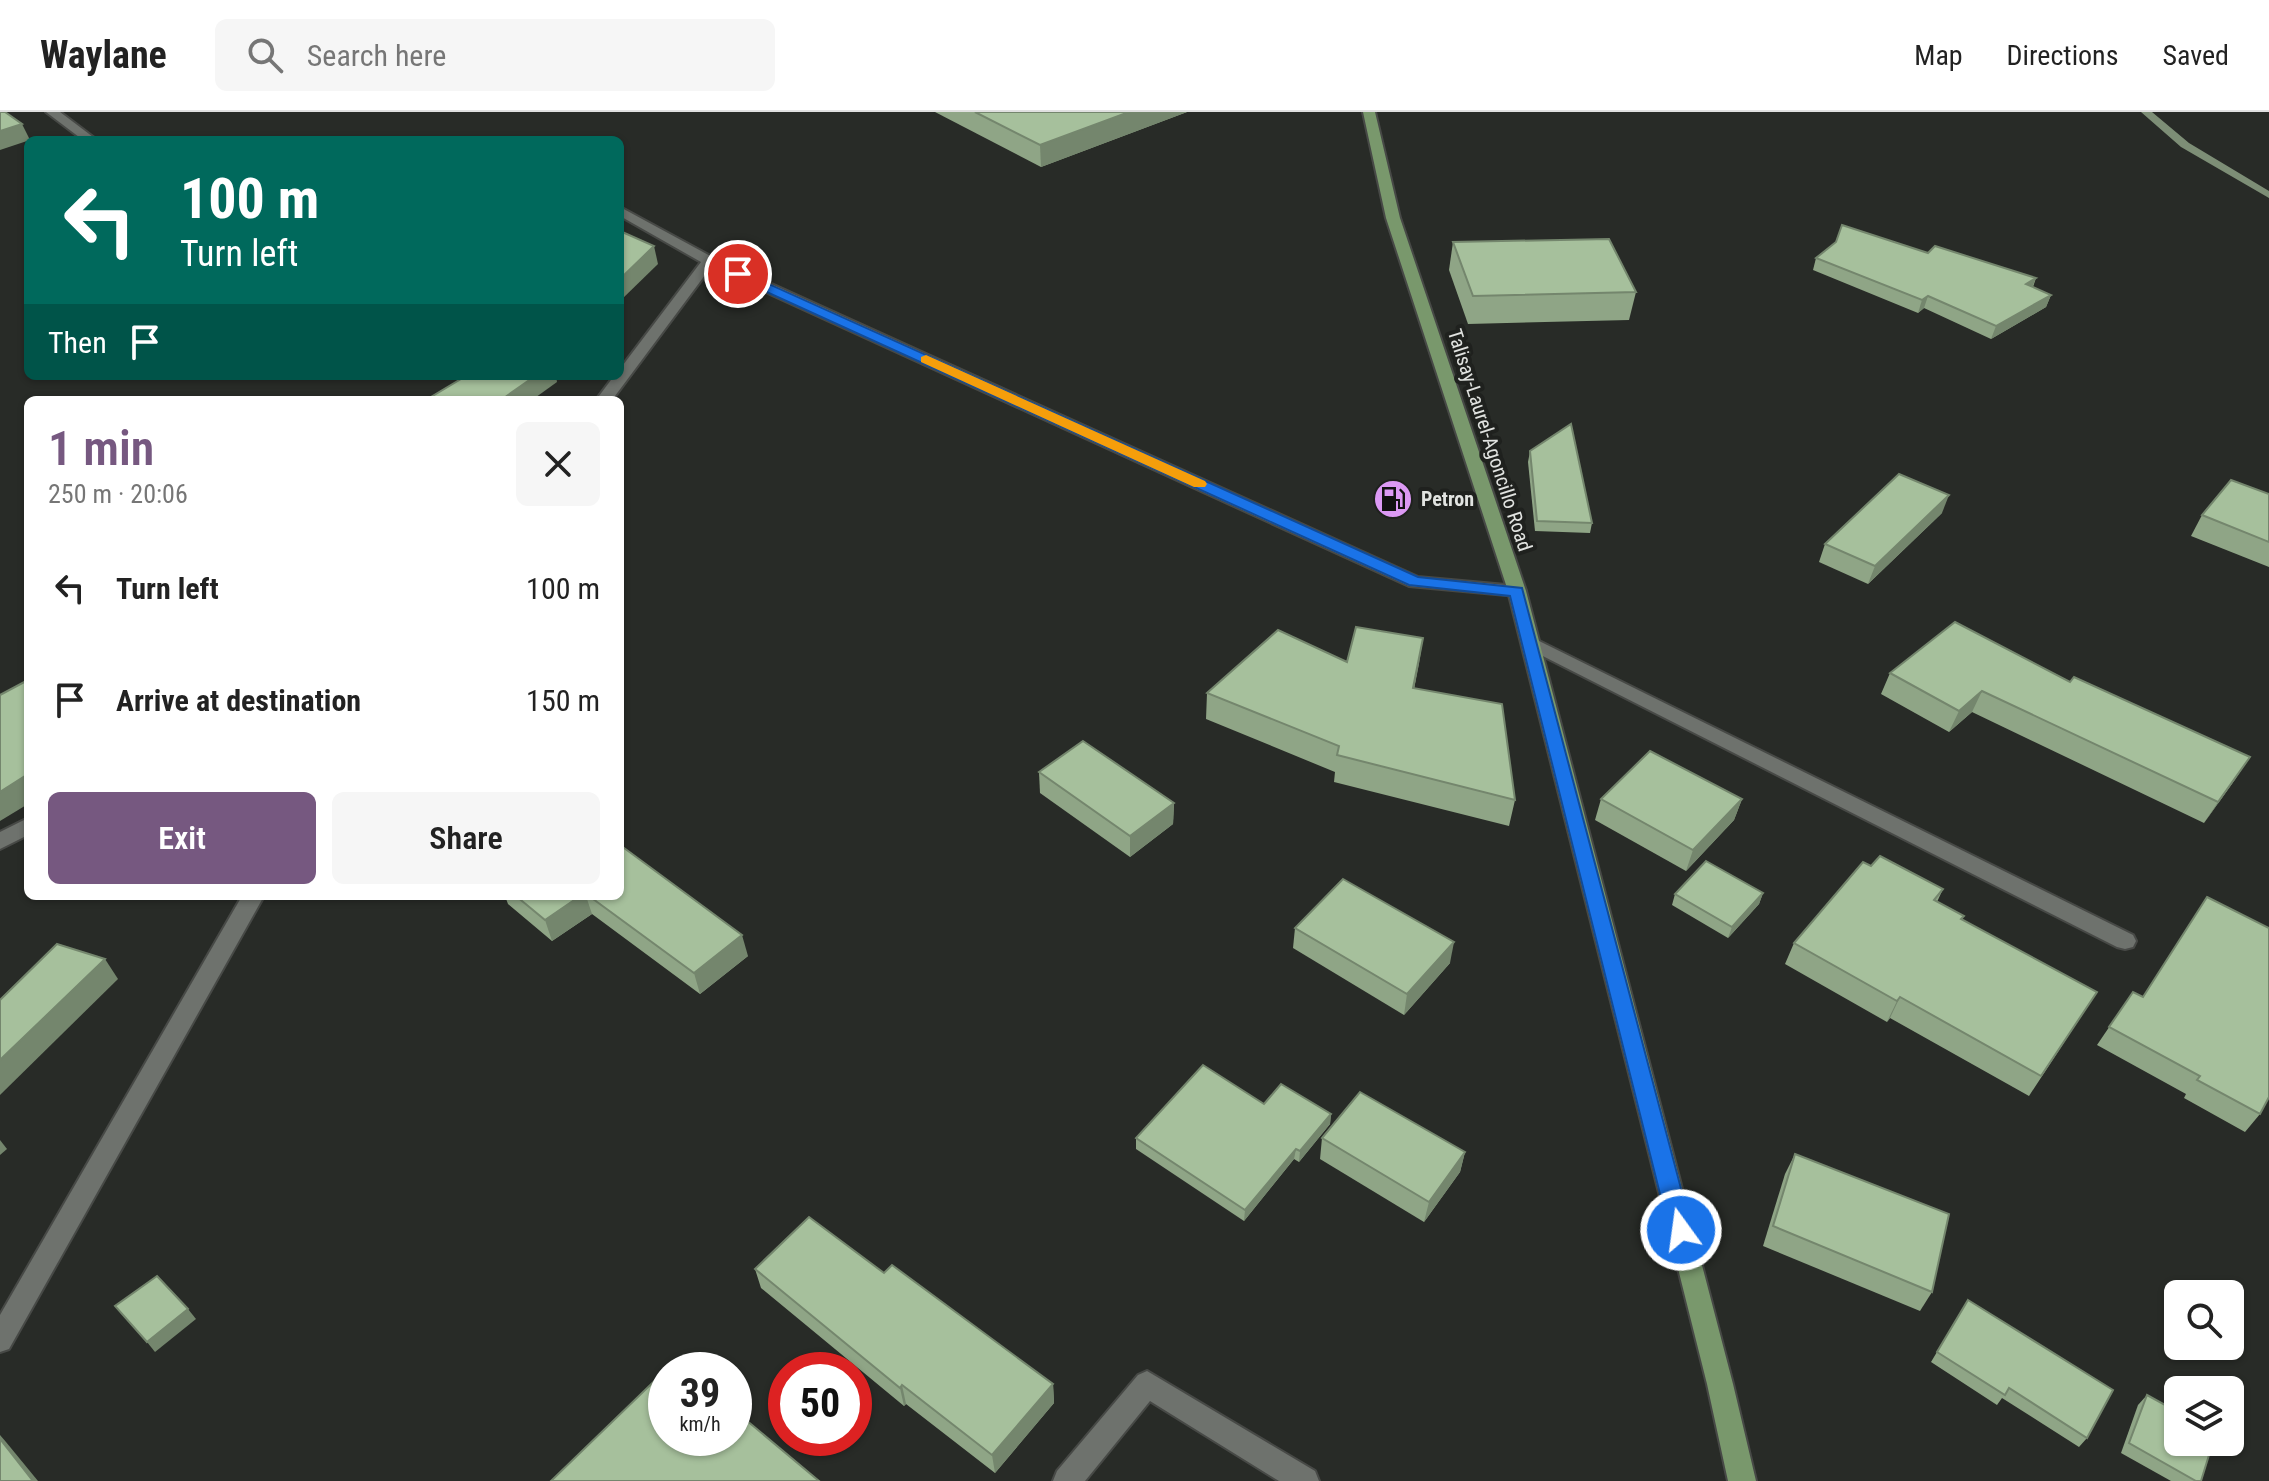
<!DOCTYPE html>
<meta charset="utf-8">
<style>
body{margin:0;font-family:"Roboto Condensed",sans-serif;background:#f6f6f6;color:#222;height:100vh;display:flex;flex-direction:column;font-size:30px;white-space:nowrap}
*{box-sizing:border-box;margin:0}
p{font-size:26px;color:#767676}
.icon{flex:none;width:44px;height:44px;fill:none;stroke:currentColor;stroke-width:2;stroke-linecap:round;stroke-linejoin:round}
.map{position:relative;flex:1;overflow:hidden}
.drawer{position:absolute;left:24px;top:284px;width:600px;height:504px;display:flex;flex-direction:column;background:#fff;border-radius:12px;box-shadow:0 2px 6px #0004}
.drawer>*{flex:none}
.top-card{position:absolute;left:24px;top:24px;width:600px;height:244px;border-radius:12px;box-shadow:0 2px 6px #0004;background:#00695c;color:#fff;overflow:hidden}
.buttons{position:absolute;left:2164px;top:1168px;display:grid;gap:16px}
.buttons a{display:grid;place-items:center;width:80px;height:80px;border-radius:12px;background:#fff;box-shadow:0 2px 6px #0004;font-size:40px}
.speed{position:absolute;left:648px;top:1240px;display:flex;gap:16px;font-size:40px;font-weight:700;text-align:center}
.speed>*{display:grid;place-content:center;width:104px;height:104px;border-radius:50%;background:#fff;box-shadow:0 2px 6px #0004;line-height:1}
.speed small{font-size:20px;font-weight:400}
.speed .limit{border:12px solid #d22;background:#fff;color:#111}
.pin{position:absolute;display:grid;place-items:center;width:68px;height:68px;color:#fff;margin:-34px;border:4px solid #fff;border-radius:50%;box-shadow:0 2px 8px #0007}
.me{position:absolute;width:88px;margin:-44px;rotate:346deg;stroke-linejoin:round;filter:drop-shadow(0 0 6px #0008)}
.turn{display:flex;align-items:center;gap:28px;height:168px;padding:0 24px;font-size:36px}
.turn .icon{width:104px;height:104px;stroke-width:2.5}
.turn b{display:block;font-size:56px;line-height:68px}
.then{display:flex;align-items:center;height:76px;padding:0 24px;background:#0003;gap:16px;font-size:30px}
.round{display:grid;place-items:center;flex:none;width:84px;height:84px;border-radius:12px;background:#f6f6f6}
.head{display:flex;align-items:center;justify-content:space-between;height:136px;padding:0 24px}
h1{font-size:48px;font-weight:600;line-height:60px;color:#765880}
.action{display:flex;gap:16px;margin-top:auto;padding:16px 24px}
.action a{flex:1;height:92px;border-radius:12px;background:#765880;color:#fff;font-size:32px;font-weight:600;line-height:92px;text-align:center}
.action a+a{background:#f6f6f6;color:#222}
ul{padding:0;list-style:none}
li{display:flex;align-items:center;gap:24px;height:112px;padding:0 24px}
li div{flex:1}
li b{display:block;font-size:30px}
li em{font-style:normal}
header{display:flex;align-items:center;gap:48px;box-sizing:border-box;height:112px;padding:0 40px;background:#fff;border-bottom:2px solid #e0e0e0}
header strong{font-size:38px}
nav{display:flex;gap:44px;margin-inline-start:auto;font-size:28px}
.search{width:560px;height:72px;background:#f6f6f6;display:flex;align-items:center;gap:20px;box-sizing:border-box;padding:0 28px;border-radius:12px;color:#767676;font-size:30px}
.map>svg:first-child{display:block}
.lines{fill:none;stroke-linecap:round;stroke-linejoin:round}
.stream{fill:#7d8e76;fill-rule:evenodd}
.minor-casing{stroke:#474946;stroke-width:4}
.major-casing{stroke:#474946;stroke-width:4}
.minor{fill:#6e726d;fill-rule:evenodd}
.major{fill:#79986c;fill-rule:evenodd}
.wall{fill:#8fa586}
.shaded-wall{fill:#74866d}
.building{fill:#a6c09c;stroke:#74866d;stroke-width:2}
.route{fill:#1a73e8;stroke:#114b97;stroke-width:2}
.slow{fill:#f59e0b}
.labels{text-anchor:middle;stroke-width:8;stroke-linejoin:round;paint-order:stroke}
.street-label{font-size:20px;fill:#e1e3e0;stroke:#1f211e}
.poi-label{font-size:20px;font-weight:bold;fill:#e1e3e0;stroke:#1f211e;text-anchor:start}
</style>
<header>
<strong>Waylane</strong>
<div class="search"><svg class="icon" aria-label="search" viewBox="0 0 24 24"><circle cx="10" cy="10" r="6"/><path d="M15 15l6 6"/></svg>Search here</div>
<nav><a>Map</a><a>Directions</a><a>Saved</a></nav>
</header>
<div class="map">
<svg width="2269" height="1369" viewBox="0 0 2269 1369">
<rect width="100%" height="100%" fill="#282b27"/>
<g class="lines">
<path class="stream" d="M2141,0H2152L2189,31L2269,79V86L2181,35Z"/>
<defs>
<g id="minor">
<path d="M46,0H60L97,28H83Z"/>
<path d="M620,95L714,146L1418,465L1517,474L1526,479L1517,484L1409,474L711,155L612,288H596L614,264H620V257L701,150L620,104Z"/>
<path d="M1531,525L2133,823L2136,829L2133,835L2125,837L2117,835L1525,535L1522,531Z"/>
<path d="M28,706V723L0,737V720Z"/>
<path d="M242,784H264L9,1237L0,1240V1203Z"/>
<path d="M1147,1259L1315,1359L1319,1369H1279L1150,1289L1085,1369H1053L1057,1359L1138,1263Z"/>
</g>
<path id="major" d="M1363,0H1375L1400,106L1526,479L1733,1272L1756,1369H1728L1707,1272L1508,479L1386,106Z"/>
</defs>
<use href="#minor" class="minor-casing"/>
<use href="#major" class="major-casing"/>
<use href="#minor" class="minor"/>
<use href="#major" class="major"/>
</g>
<g class="wall">
<path d="M935,0H1187L1041,55Z"/>
<path d="M1453,130L1636,180L1629,208L1468,212L1449,158Z"/>
<path d="M1928,141L2036,166L2033,175L2051,183L2046,195L1991,227L1924,196L1918,201L1813,158L1816,146Z"/>
<path d="M1530,339L1592,411L1590,421L1535,419L1528,350Z"/>
<path d="M2269,382V455L2191,424L2202,403Z"/>
<path d="M1942,401L1868,472L1819,450L1825,432Z"/>
<path d="M1955,510L2236,666L2204,711L1972,600L1949,620L1881,582L1890,561Z"/>
<path d="M1423,526L1414,577L1515,688L1509,714L1334,670L1335,660L1206,607L1207,581L1347,550Z"/>
<path d="M1039,660L1174,691L1173,712L1130,745L1040,681Z"/>
<path d="M1601,687H1742L1734,708L1686,759L1595,708Z"/>
<path d="M1871,754L1943,777L1937,790L1962,808L2097,880L2029,984L1890,906L1887,910L1785,852L1794,831Z"/>
<path d="M1763,781L1759,792L1728,826L1672,793L1675,782Z"/>
<path d="M505,784H620L748,844L700,882L592,802L552,829L508,792Z"/>
<path d="M1295,816L1450,851L1404,903L1293,836Z"/>
<path d="M2133,880L2260,1002L2245,1020L2184,986L2186,982L2097,933Z"/>
<path d="M1264,992L1331,1002L1330,1012L1299,1050L1294,1047L1244,1109L1136,1037V1026Z"/>
<path d="M1322,1026L1465,1040L1460,1060L1424,1110L1320,1047Z"/>
<path d="M1795,1042L1932,1180L1920,1199L1763,1134L1785,1062Z"/>
<path d="M755,1157L884,1161L1053,1272L1054,1291L995,1361L906,1292L904,1294L761,1176Z"/>
<path d="M1968,1188L2087,1326L2079,1335L2002,1286L1997,1293L1931,1250Z"/>
<path d="M2147,1283L2201,1369H2171L2121,1341L2138,1293Z"/>
</g>
<g class="shaded-wall">
<path d="M1129,0H1187L1041,55L1040,33Z"/>
<path d="M22,12L30,28L0,38V19Z"/>
<path d="M654,134L658,152L620,189V167Z"/>
<path d="M2036,166L2031,178L2026,172Z"/>
<path d="M2051,183L2046,195L1991,227L1996,214Z"/>
<path d="M1928,184L1924,196L1918,201L1922,188Z"/>
<path d="M535,264H556L557,270L532,288H501Z"/>
<path d="M1949,383L1942,401L1868,472L1875,454Z"/>
<path d="M1423,526L1419,552L1409,603L1413,576Z"/>
<path d="M1982,579L1972,600L1949,620L1959,599Z"/>
<path d="M2250,645L2236,666L2204,711L2218,690Z"/>
<path d="M28,662V692L0,709V680Z"/>
<path d="M1742,687L1734,708L1686,759L1693,738Z"/>
<path d="M1174,691L1173,712L1130,745V724Z"/>
<path d="M1763,781L1759,792L1728,826L1732,815Z"/>
<path d="M580,784H586L592,802L552,829L545,808Z"/>
<path d="M742,823L748,844L700,882L694,861Z"/>
<path d="M1454,830L1450,851L1404,903L1407,882Z"/>
<path d="M105,847L118,867L0,983V948Z"/>
<path d="M1900,885L1890,906L1887,910L1897,889Z"/>
<path d="M1331,1002L1330,1012L1299,1050L1300,1039Z"/>
<path d="M0,1028L7,1037L0,1043Z"/>
<path d="M1296,1037L1294,1047L1244,1109L1245,1098Z"/>
<path d="M1465,1040L1460,1060L1424,1110L1429,1090Z"/>
<path d="M188,1197L196,1207L155,1240L147,1230Z"/>
<path d="M1053,1272L1054,1291L995,1361L992,1343Z"/>
<path d="M902,1273L906,1292L904,1294L900,1276Z"/>
<path d="M0,1323L6,1330L38,1369H33L0,1327Z"/>
</g>
<g class="building">
<path d="M0,0H5L22,12L0,19Z"/>
<path d="M975,0H1129L1040,33Z"/>
<path d="M1842,113L1928,141L1935,134L2036,166L2026,172L2051,183L1996,214L1928,184L1922,188L1816,146L1836,130Z"/>
<path d="M620,119L654,134L620,167Z"/>
<path d="M1609,127L1636,180L1473,184L1453,130Z"/>
<path d="M466,264H535L501,288H426Z"/>
<path d="M1571,312L1592,411L1537,409L1530,339Z"/>
<path d="M1899,362L1949,383L1875,454L1825,432Z"/>
<path d="M2231,368L2269,382V430L2202,403Z"/>
<path d="M1955,510L2070,570L2074,565L2250,645L2218,690L1982,579L1959,599L1890,561Z"/>
<path d="M1356,515L1423,526L1413,576L1502,592L1515,688L1337,643L1339,634L1207,581L1278,518L1347,550Z"/>
<path d="M28,568V662L0,680V583Z"/>
<path d="M1083,629L1174,691L1130,724L1039,660Z"/>
<path d="M1650,639L1742,687L1693,738L1601,687Z"/>
<path d="M620,733L742,823L694,861L589,784H620Z"/>
<path d="M1880,744L1943,777L1934,788L1964,804L1961,807L2097,880L2041,964L1900,885L1897,889L1794,831L1863,750L1871,754Z"/>
<path d="M1706,749L1763,781L1732,815L1675,782Z"/>
<path d="M1343,767L1454,830L1407,882L1295,816Z"/>
<path d="M516,784H580L545,808Z"/>
<path d="M2207,785L2269,816V985L2260,1002L2197,968L2200,964L2109,915L2133,880L2143,885Z"/>
<path d="M57,832L105,847L0,948V888Z"/>
<path d="M1203,953L1264,992L1281,972L1331,1002L1300,1039L1296,1037L1245,1098L1136,1026Z"/>
<path d="M1360,980L1465,1040L1429,1090L1322,1026Z"/>
<path d="M1795,1042L1949,1102L1932,1180L1773,1114Z"/>
<path d="M809,1105L884,1161L892,1153L1053,1272L992,1343L902,1273L900,1276L755,1157Z"/>
<path d="M157,1164L188,1197L147,1230L115,1194Z"/>
<path d="M1968,1188L2113,1278L2087,1326L2009,1276L2005,1283L1937,1240Z"/>
<path d="M675,1249L686,1258H666V1326H734V1298L819,1369H551Z"/>
<path d="M2147,1283L2178,1300V1330H2213L2201,1369H2196L2129,1331Z"/>
<path d="M0,1327L33,1369H0Z"/>
</g>
<path class="route" d="M734,160H742L1418,465L1522,476L1692,1118L1689,1125L1681,1128L1673,1125L1669,1118L1510,484L1409,473L734,165Z"/>
<path class="slow" d="M926,243L1205,369L1207,372L1205,375H1194L921,250V245Z"/>
<defs>
<symbol id="fuel-disc" viewBox="-11 -11 22 22"><circle r="9.5" fill="#dc99f4" stroke="#1f211e"/><path d="M-5.5-6h7V0h2V4h1.3V-2.5L3-4.5l.8-.8L6-3V5H2.5V1h-1V6h-7ZM-4.2-4.7v3.2H.2V-4.7Z" fill="#111"/></symbol>
</defs>
<g fill-rule="evenodd">
<use href="#fuel-disc" x="1371" y="365" width="44" height="44"/>
</g>
<g class="labels">
<g class="street-label">
<text transform="translate(1490 328) rotate(72)" y="7">Talisay-Laurel-Agoncillo Road</text>
</g>
<g class="poi-label">
<text x="1421" y="394">Petron</text>
</g>
</g>
</svg>
<div class="buttons">
<a><svg class="icon" aria-label="search" viewBox="0 0 24 24"><circle cx="10" cy="10" r="6"/><path d="M15 15l6 6"/></svg></a>
<a><svg class="icon" aria-label="layers" viewBox="0 0 24 24"><path d="M12 4l9 5-9 5-9-5zM3 14l9 5 9-5"/></svg></a>
</div>
<div class="speed"><div>39<small>km/h</small></div><div class="limit">50</div></div>
<div class="pin" style="left:738px;top:162px;background:#d93025"><svg class="icon" aria-label="arrive" viewBox="0 0 24 24"><path d="M6 21V4h12l-3 4 3 4H6"/></svg></div>
<svg class="me" style="left:1681px;top:1118px" viewBox="-20 -20 40 40"><circle r="17" fill="#1a73e8" stroke="#fff" stroke-width="3"/><path d="M0-11L8 9 0 5-8 9z" fill="#fff"/></svg>
<div class="top-card">
<div class="turn"><svg class="icon" aria-label="left" viewBox="0 0 24 24"><path d="M17 20v-9H6M10 6l-5 5 5 5"/></svg><div><b>100 m</b>Turn left</div></div>
<div class="then">Then<svg class="icon" aria-label="arrive" viewBox="0 0 24 24"><path d="M6 21V4h12l-3 4 3 4H6"/></svg></div>
</div>
<section class="drawer">
<div class="head"><div><h1>1 min</h1><p>250 m · 20:06</p></div><a class="round"><svg class="icon" aria-label="close" viewBox="0 0 24 24"><path d="M6 6l12 12M18 6L6 18"/></svg></a></div>
<ul>
<li><svg class="icon" aria-label="left" viewBox="0 0 24 24"><path d="M17 20v-9H6M10 6l-5 5 5 5"/></svg><div><b>Turn left</b></div><em>100 m</em></li>
<li><svg class="icon" aria-label="arrive" viewBox="0 0 24 24"><path d="M6 21V4h12l-3 4 3 4H6"/></svg><div><b>Arrive at destination</b></div><em>150 m</em></li>
</ul>
<div class="action"><a>Exit</a><a>Share</a></div>
</section>
</div>
